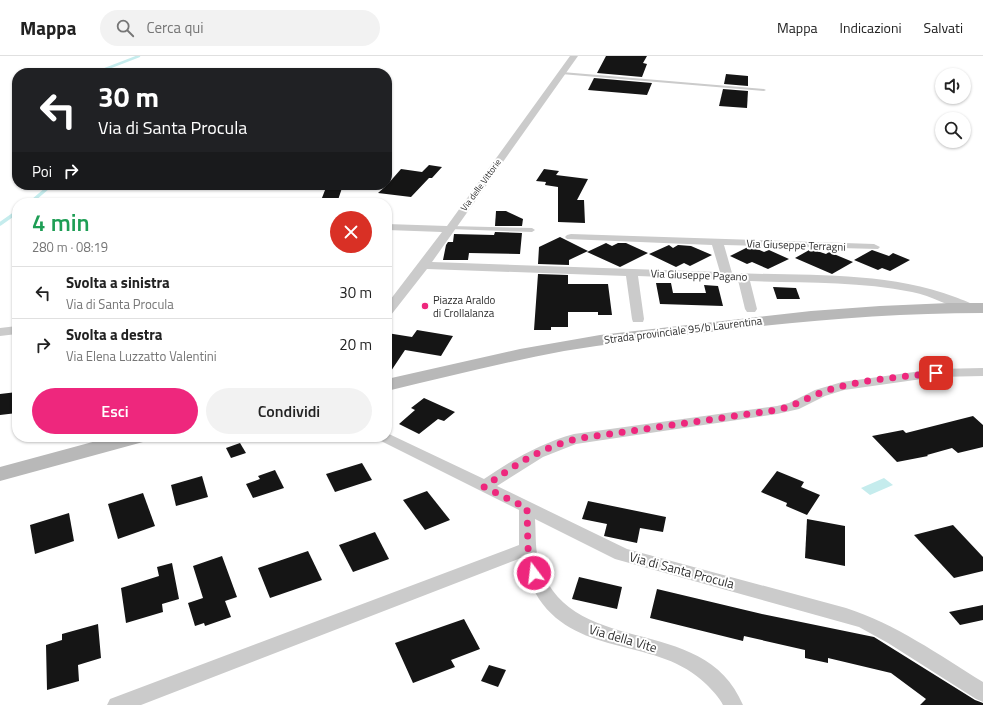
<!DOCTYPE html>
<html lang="it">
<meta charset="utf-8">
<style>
body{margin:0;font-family:"Titillium Web",sans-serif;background:#f2f2f2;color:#222;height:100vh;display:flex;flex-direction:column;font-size:15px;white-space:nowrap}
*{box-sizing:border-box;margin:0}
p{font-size:13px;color:#767676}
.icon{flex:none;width:22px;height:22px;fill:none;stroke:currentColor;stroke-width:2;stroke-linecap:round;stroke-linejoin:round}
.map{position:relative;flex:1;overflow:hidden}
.drawer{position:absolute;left:12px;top:142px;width:380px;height:244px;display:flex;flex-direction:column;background:#fff;border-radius:16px;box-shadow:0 1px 3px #0004}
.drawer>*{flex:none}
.hud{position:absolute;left:12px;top:12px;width:380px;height:122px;border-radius:16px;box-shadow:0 1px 3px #0004;background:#202124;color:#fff;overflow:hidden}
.tools{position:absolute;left:935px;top:12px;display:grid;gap:8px}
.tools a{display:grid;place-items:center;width:36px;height:36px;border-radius:50%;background:#fff;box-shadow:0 1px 3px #0004;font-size:20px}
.pin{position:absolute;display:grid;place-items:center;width:34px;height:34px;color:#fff;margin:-17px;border-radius:8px;box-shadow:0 2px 6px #0006}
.me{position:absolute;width:44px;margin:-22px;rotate:345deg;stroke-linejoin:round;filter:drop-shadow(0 0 3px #0008)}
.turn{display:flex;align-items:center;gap:14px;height:84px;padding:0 20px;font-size:18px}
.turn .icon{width:52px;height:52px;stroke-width:2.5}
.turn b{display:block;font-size:28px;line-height:34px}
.then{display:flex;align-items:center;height:38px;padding:0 20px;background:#0003;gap:8px;font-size:15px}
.round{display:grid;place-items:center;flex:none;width:42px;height:42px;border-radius:21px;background:#f2f2f2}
.overview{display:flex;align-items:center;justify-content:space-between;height:68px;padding:0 20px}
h1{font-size:24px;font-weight:600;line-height:30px;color:#1e9e55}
.action{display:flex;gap:8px;margin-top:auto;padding:8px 20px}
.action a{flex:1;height:46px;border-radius:24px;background:#ee277d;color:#fff;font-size:16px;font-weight:600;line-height:46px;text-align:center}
.action a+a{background:#f2f2f2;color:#222}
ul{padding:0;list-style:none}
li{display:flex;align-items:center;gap:12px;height:52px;padding:0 20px;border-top:1px solid #e0e0e0}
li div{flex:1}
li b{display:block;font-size:15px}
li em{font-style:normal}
header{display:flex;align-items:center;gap:24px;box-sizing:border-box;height:56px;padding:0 20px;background:#fff;border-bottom:1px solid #e0e0e0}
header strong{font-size:19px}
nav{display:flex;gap:22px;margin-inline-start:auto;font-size:14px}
.search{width:280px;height:36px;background:#f2f2f2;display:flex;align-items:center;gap:10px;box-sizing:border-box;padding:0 14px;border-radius:22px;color:#767676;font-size:15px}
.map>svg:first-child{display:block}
.water{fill:#c5eced}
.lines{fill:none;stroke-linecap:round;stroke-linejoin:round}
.stream-far1{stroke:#c5eced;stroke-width:2.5}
.stream{stroke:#c5eced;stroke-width:3.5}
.building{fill:#151515}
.service{fill:#cbcbcb;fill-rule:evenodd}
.minor{fill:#cbcbcb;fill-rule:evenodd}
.secondary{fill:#b8b8b8;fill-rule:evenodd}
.route{stroke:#ee277d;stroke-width:7;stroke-dasharray:0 12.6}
.poi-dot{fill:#ee277d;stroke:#fff;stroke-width:1.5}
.labels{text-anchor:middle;stroke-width:4;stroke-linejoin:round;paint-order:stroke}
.far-street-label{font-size:9px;fill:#2e2e2e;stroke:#fff}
.street-label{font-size:11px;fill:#2e2e2e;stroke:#fff}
.poi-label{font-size:11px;fill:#2e2e2e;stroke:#fff;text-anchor:start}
.near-street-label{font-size:13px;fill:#2e2e2e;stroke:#fff}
</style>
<header>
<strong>Mappa</strong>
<div class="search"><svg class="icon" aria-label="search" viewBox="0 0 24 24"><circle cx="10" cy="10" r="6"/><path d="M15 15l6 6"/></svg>Cerca qui</div>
<nav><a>Mappa</a><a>Indicazioni</a><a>Salvati</a></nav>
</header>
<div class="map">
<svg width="983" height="649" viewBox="0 0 983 649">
<rect width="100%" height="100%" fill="#fff"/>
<path class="water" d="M884,422L893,429L870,439L861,432Z"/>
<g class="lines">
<path class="stream-far1" d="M95,17L139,0"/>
<g class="stream">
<path d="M30,147L51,129"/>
<path d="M0,168L17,156"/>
</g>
</g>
<g class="building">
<path d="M606,0H647L643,7L647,8L642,21L597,17Z"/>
<path d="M726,18L748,20V30L724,28Z"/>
<path d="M594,22L652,27L647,39L588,34Z"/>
<path d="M723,33L748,35L747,52L719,50Z"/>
<path d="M429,109L442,111L432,122H429L411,141L378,137L387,129L401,113L422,116Z"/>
<path d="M544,113L559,115L556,119L588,123L577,144H584L585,167L558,166V131L545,129L546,126L536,125Z"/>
<path d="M327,129H343L337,147H320Z"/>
<path d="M496,155H506L523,163L522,170H495Z"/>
<path d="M495,176L522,177L520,198L469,197L468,204H443L446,189L448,186H453L454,178L494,179Z"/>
<path d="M560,181L588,195L569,204V209L538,208L539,191Z"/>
<path d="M606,187L612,190L618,187H626L648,197L620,211L587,196Z"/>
<path d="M669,189L673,192L678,189L691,190L712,199L690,210L684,207L676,211L649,198Z"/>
<path d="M748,191H753L764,196L769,194L789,203L768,213L752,206L747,208L730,200Z"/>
<path d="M811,193L826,198L829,196L853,206L832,218L795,202Z"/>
<path d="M872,194L889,200L893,197L910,204L890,215L882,212L878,214L854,204Z"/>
<path d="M538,218L568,219V228H608L612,259H598V256H568V271H551V274H534Z"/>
<path d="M656,227H671L673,237H706L704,229L718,230L723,250L660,248Z"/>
<path d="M773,231L796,232L800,243H777Z"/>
<path d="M417,274L453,280L441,300L405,294L387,321V277L412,281Z"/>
<path d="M17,336V357L0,359V338Z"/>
<path d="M424,342L455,356L444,365L438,363L419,378L399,368L415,354L411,352Z"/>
<path d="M973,360L983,369V391L958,397L952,392L927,399L928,400L897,406L872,380L903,374L906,377Z"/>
<path d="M240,387L246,397L231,402L226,392Z"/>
<path d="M362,407L372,424L335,436L326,418Z"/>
<path d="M275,414L284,432L253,442L246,428L260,423L258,420Z"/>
<path d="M777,415L804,426L801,431L820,439L807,459L786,450L787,447L761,436Z"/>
<path d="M202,420L208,441L176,450L171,429Z"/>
<path d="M427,435L450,464L425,474L403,444Z"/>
<path d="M143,437L155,470L118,483L108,448Z"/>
<path d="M588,445L666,461L663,476L640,472L637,487L604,480L607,468L582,463Z"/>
<path d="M69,457L74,485L35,498L30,469Z"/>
<path d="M807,463L845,470V510L805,502Z"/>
<path d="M953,469L983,501V515L954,522L914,479Z"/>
<path d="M375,476L389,503L353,516L339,489Z"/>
<path d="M308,495L322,524L270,542L258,512Z"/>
<path d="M222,500L237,541L225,545L231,561L205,570L204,567L195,570L188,547L203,542L193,510Z"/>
<path d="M172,507L179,543L162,548L163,556L126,567L121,532L159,520L157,511Z"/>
<path d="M579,521L622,531L617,553L572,543Z"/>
<path d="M657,533L762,558L874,581L975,644L983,647V649H920L926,643L891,617L828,602V607L805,602V594L744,580L743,585L650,562Z"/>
<path d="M983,549V564L960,569L949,556Z"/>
<path d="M464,563L480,593L451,604L455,611L413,627L395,587Z"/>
<path d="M98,568L101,602L78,609L79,625L47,634L46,589L62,584V578Z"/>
<path d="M489,609L506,614L498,631L481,625Z"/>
</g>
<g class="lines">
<g class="service">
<path d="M562,16L764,33L766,34L764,35L561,18V16Z"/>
<path d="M451,170L532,172L535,174L532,176L449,173L448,172Z"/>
</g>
<g class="minor">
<path d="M570,0H578L432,206L720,216L712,189L567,183L565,181L567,179L571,178L874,188L880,191L878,193L724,189L732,217C806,220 885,215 955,241C962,244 972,246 976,252L974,255L970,256C950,251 932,240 912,236C859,225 804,227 750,225L757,253L755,256H747L745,253L738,224L638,220L644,263L643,266H633L632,263L626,220L427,213L391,259L387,260V248L442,176L387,174V168L447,170Z"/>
<path d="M17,270V278L0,280V272Z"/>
<path d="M983,312V320L936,321L844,334L825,340L799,353L777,358L576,388L543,401L497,430L627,493L846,552C896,568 939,599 983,626V646L976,643L888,587L859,571L615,503L535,463C536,476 535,490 538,502C564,607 704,553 743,649H723C719,641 712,634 706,628C659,581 579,602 539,543C531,530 524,517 521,502L141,649H107L110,643L519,489V454L379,384L376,381H387V377L389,378L484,423C512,404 541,387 574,378L777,350L789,347L815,334L842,326L936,313Z"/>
</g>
<g class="secondary">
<path d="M949,247H983V257C886,257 790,266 693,278C650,283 607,288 564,295C505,306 446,321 387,335V323L520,293L600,279L811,255L880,250Z"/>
<path d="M111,381H146L143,386L0,425V411Z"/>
</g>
</g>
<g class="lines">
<path class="route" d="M534,517L528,492L527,452L484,431C515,409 544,389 582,382L777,354C798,349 815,337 835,332C867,323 903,321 936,317"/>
</g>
<circle class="poi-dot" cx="425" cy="250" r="4"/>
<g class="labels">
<g class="far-street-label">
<text transform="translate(481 129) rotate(-54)" y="3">Via delle Vittorie</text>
</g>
<g class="street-label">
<text transform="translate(796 189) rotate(2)" y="4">Via Giuseppe Terragni</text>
<text transform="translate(699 219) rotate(2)" y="4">Via Giuseppe Pagano</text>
<text transform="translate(683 274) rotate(-7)" y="4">Strada provinciale 95/b Laurentina</text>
</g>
<g class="poi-label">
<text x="433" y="248">Piazza Araldo<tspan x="433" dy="13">di Crollalanza</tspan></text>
</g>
<g class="near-street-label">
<text transform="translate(682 514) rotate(15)" y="5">Via di Santa Procula</text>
<text transform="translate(623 582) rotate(16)" y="5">Via della Vite</text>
</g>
</g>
</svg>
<div class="tools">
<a><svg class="icon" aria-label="sound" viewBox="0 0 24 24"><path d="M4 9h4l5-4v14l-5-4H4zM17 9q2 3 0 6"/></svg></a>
<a><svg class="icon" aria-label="search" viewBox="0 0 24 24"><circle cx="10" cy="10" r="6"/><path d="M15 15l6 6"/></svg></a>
</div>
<div class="pin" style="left:936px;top:317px;background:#d93025"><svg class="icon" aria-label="arrive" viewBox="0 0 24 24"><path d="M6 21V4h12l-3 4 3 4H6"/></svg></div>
<svg class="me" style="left:534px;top:517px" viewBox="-20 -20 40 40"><circle r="17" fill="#ee277d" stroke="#fff" stroke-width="3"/><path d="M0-11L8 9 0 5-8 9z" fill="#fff"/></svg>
<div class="hud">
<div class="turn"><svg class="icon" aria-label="left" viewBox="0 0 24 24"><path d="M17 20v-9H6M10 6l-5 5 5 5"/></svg><div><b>30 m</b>Via di Santa Procula</div></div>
<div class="then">Poi<svg class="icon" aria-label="right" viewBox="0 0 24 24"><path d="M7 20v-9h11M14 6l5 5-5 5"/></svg></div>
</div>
<section class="drawer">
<div class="overview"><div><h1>4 min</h1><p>280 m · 08:19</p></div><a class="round" style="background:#d93025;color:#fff"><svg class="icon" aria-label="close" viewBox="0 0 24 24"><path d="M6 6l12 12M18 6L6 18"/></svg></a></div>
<ul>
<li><svg class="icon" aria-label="left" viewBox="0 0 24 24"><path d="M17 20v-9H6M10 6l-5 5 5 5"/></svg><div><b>Svolta a sinistra</b><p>Via di Santa Procula</p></div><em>30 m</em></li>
<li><svg class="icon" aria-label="right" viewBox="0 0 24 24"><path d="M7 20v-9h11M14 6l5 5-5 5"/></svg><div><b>Svolta a destra</b><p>Via Elena Luzzatto Valentini</p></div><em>20 m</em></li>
</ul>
<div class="action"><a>Esci</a><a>Condividi</a></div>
</section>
</div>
